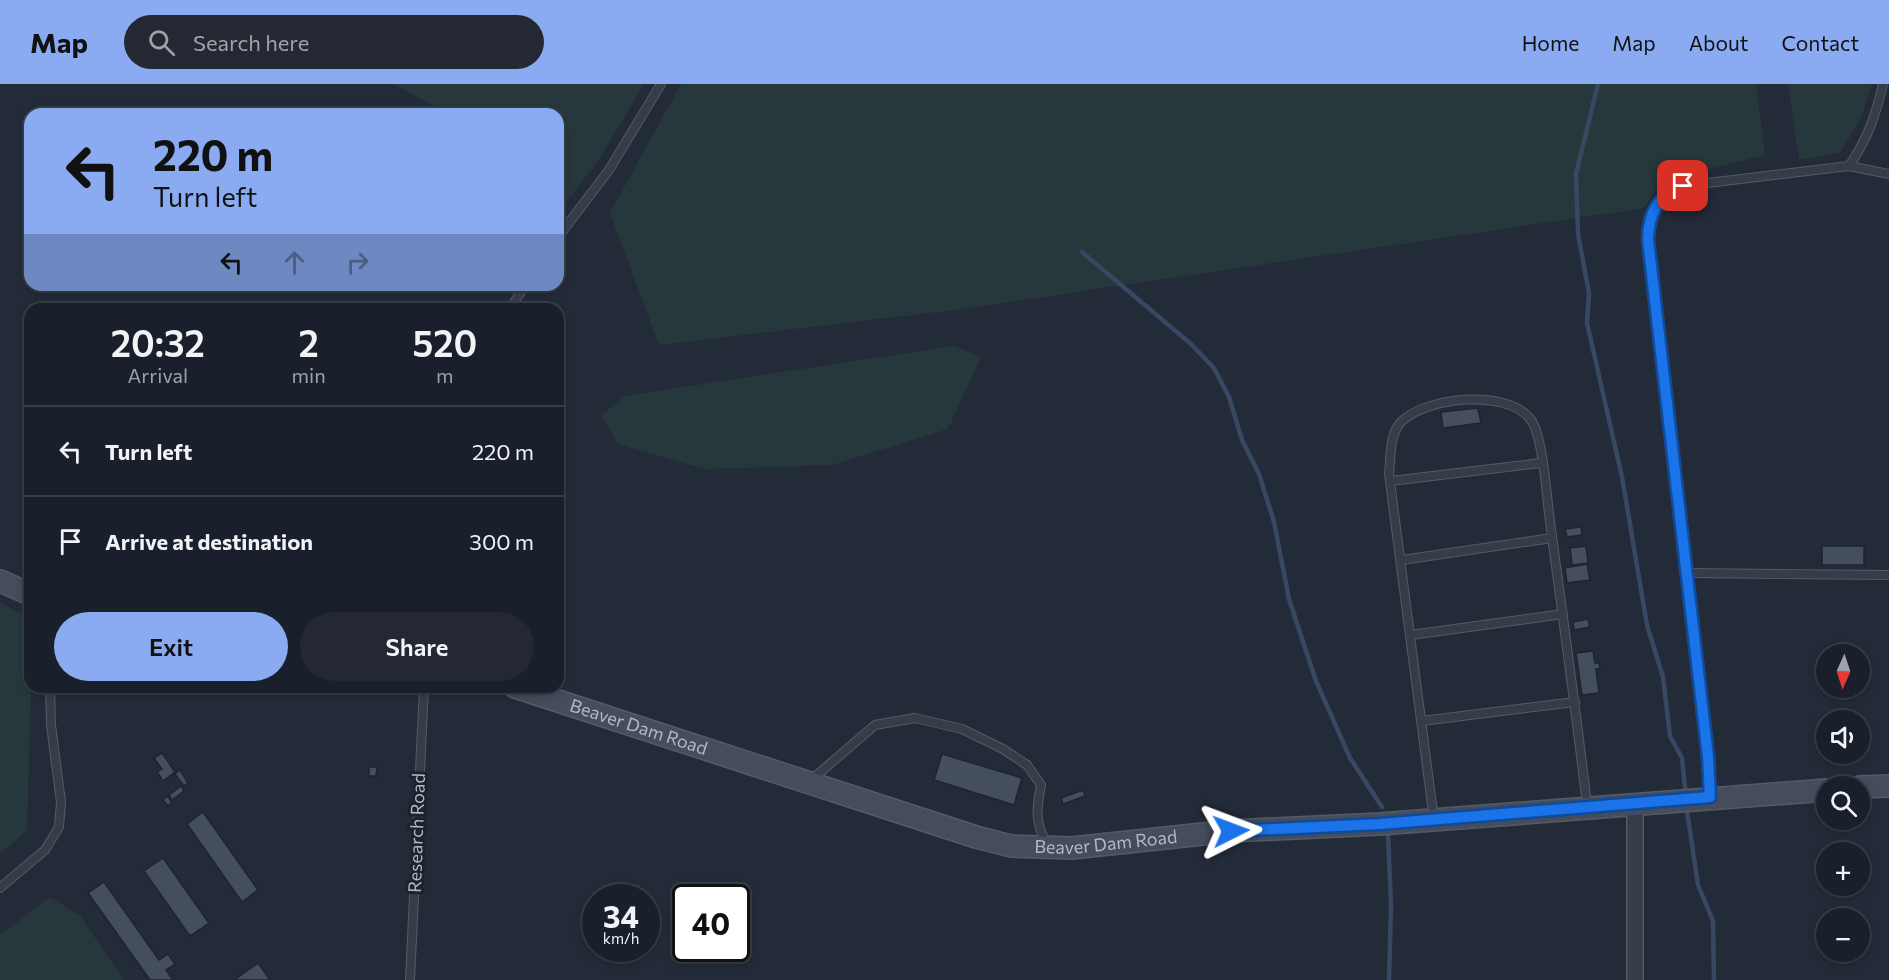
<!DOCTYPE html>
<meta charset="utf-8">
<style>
body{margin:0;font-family:Commissioner,sans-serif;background:#232833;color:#f1f3f6;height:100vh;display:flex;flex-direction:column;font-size:22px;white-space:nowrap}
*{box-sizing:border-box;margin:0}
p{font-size:20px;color:#9fa3a9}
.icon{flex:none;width:33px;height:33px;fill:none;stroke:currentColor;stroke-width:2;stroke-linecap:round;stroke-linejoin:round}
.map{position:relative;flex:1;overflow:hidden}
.sheet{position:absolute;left:24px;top:219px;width:540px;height:390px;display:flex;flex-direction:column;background:#1a202b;border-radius:18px;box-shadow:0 3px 9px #0003,0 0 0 2px #383e47}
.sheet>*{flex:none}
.banner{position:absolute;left:24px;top:24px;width:540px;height:183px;border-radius:18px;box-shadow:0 3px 9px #0003,0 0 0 2px #383e47;background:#8aabf2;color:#111;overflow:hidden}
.needle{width:39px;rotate:183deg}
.controls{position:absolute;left:1816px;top:560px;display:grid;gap:12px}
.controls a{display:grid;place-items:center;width:54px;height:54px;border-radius:50%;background:#1a202b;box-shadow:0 3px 9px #0003,0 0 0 2px #383e47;font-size:30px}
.speed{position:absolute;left:582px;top:800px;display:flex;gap:12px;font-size:30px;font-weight:700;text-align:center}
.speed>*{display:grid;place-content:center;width:78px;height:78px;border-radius:50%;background:#1a202b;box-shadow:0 3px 9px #0003,0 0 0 2px #383e47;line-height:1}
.speed small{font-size:15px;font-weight:400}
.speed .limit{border:3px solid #111;border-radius:9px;background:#fff;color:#111}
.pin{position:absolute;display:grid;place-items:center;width:51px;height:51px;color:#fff;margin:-26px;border-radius:12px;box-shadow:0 3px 9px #0006}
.me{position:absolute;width:66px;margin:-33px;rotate:87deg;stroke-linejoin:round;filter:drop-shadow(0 0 4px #0008)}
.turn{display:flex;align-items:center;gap:21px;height:126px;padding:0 30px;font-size:27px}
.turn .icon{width:78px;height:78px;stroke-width:2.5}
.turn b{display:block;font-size:42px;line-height:51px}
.lanes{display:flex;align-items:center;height:57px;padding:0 30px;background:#0003;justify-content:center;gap:30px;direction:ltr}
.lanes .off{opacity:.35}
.eta{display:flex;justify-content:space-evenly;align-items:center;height:102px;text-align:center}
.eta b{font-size:36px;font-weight:600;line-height:42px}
.action{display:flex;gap:12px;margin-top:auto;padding:12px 30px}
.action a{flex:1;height:69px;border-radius:36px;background:#8aabf2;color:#111;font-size:24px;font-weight:600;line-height:69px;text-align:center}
.action a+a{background:#232833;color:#f1f3f6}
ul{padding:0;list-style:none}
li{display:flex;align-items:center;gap:18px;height:90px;padding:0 30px;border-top:2px solid #383e47}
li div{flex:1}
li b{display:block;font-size:22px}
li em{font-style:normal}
header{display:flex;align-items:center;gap:36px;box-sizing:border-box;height:84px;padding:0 30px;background:#8aabf2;color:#111}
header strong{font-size:28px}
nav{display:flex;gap:33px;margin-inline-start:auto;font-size:21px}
.search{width:420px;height:54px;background:#232833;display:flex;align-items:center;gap:15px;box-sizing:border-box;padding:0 21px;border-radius:33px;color:#9fa3a9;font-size:22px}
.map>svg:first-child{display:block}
.green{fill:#26383b}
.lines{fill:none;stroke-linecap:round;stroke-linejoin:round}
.stream{stroke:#394862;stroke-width:4.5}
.building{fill:#444e5e;stroke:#1e2430;stroke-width:1.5}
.lane-casing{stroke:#545b67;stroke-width:10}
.street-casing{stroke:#545b67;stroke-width:18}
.secondary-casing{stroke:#545b67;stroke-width:24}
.lane{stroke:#363d49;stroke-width:8}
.street{stroke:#363d49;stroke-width:15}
.secondary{stroke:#454c5c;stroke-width:21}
.route-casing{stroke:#114b97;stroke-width:15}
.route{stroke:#1a73e8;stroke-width:10}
.labels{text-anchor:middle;stroke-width:6;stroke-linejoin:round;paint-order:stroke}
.street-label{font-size:18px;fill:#b1b8c5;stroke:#1c222e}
</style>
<header>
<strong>Map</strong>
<div class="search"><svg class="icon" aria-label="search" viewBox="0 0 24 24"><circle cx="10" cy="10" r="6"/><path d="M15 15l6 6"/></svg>Search here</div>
<nav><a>Home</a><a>Map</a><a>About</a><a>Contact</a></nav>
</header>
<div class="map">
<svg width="1889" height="896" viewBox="0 0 1889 896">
<rect width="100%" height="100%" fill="#232b39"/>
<g class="green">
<path d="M393,0H644L597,78L558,129V30H450Z"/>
<path d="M681,0H1756L1765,71L1661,97L1644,124L955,226L659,261L610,129Z"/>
<path d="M1788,0H1872L1860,36L1840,69L1799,76Z"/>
<path d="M954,262L981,273L948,345L832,381L705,385L618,360L601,332L624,312Z"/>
<path d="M0,519L30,533L31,603L27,746L0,770Z"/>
<path d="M50,813L80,832L124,896H0V851Z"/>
</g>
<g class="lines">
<g class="stream">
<path d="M1598,0L1576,90L1578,150L1589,209L1587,239L1622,393L1647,541L1663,593L1670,652L1682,674L1685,704"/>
<path d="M1082,168L1191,260L1214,284L1229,313L1242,356L1259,390L1274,438L1289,515L1316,597L1350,674L1382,723"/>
<path d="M1687,727L1698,801L1713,837L1714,896"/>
<path d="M1388,751L1391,821L1389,896"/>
</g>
</g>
<g class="building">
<path d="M1478,324L1481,339L1443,344L1441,328Z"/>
<path d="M1581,443L1582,451L1567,453L1565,445Z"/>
<path d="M1586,462L1588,479L1572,481L1570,464Z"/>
<rect x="1822" y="462" width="42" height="19"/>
<path d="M1587,480L1590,496L1567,499L1565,484Z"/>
<path d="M1588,535L1590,543L1574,546L1573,538Z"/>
<path d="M1593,567L1595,579H1599L1600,585H1596L1599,609L1582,611L1576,569Z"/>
<path d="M1822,574L1827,575V581L1824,582L1820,580Z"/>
<path d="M162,669L175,688L163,697L157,688L162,685L154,674Z"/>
<path d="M942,670L1022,694L1014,721L934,696Z"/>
<path d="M369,683H377L376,692H369Z"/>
<path d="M180,686L188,699L184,702L175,690Z"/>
<path d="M181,702L184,707L172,716L169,711Z"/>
<path d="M1083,706L1085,712L1063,720L1061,714Z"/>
<path d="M167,712L172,718L168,722L163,716Z"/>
<path d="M203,728L258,806L242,818L187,740Z"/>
<path d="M163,774L209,839L190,852L144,787Z"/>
<path d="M104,798L159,876L168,870L175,880L166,886L173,896H150L88,809Z"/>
<path d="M258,879L270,896H234Z"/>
</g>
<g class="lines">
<defs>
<g id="lane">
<path d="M1849,82C1867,56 1876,31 1883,0"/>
<path d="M558,153L609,86L661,0"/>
<path d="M510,225L525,201"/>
<path d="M1391,397L1541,379"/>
<path d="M1402,476L1552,454"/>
<path d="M1686,489L1889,491"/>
<path d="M1411,551L1563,530"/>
<path d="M1422,637L1575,618"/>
<path d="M810,697L875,641L915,634L962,645L1003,665L1027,681L1041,701C1036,726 1035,738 1047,761"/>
<path d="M1710,712L1708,673L1650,178C1647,143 1646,116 1683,102L1849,82L1889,90"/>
<path d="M1434,736L1389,390C1391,374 1389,351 1401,338C1425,313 1508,304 1531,336C1543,352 1547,416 1550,438C1563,533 1576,627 1587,721"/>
<path d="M0,804L45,766L59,743L61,718L51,641L50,603"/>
<path d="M410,896L424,603"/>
</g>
<path id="street" d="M1635,896V719"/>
<g id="secondary">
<path d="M0,497L30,510"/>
<path id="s1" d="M515,603L976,753L1011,762L1072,764L1231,747L1380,740L1827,706"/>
<path d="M1860,703L1889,702"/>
</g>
</defs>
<use href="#lane" class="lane-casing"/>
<use href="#street" class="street-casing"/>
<use href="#secondary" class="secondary-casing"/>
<use href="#lane" class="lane"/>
<use href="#street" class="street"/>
<use href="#secondary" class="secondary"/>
</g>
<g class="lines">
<defs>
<path id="route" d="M1231,747L1380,740L1710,713L1708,673L1648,156C1648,130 1658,111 1683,102"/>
</defs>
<use href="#route" class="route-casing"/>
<use href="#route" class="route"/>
</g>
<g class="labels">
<g class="street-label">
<text dy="6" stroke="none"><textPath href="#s1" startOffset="130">Beaver Dam Road</textPath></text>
<text transform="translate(417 749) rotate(-88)" y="6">Research Road</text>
<text dy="6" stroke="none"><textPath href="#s1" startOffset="616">Beaver Dam Road</textPath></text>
</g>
</g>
</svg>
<div class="controls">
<a><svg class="needle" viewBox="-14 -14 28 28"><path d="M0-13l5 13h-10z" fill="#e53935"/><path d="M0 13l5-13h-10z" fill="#9fa3a9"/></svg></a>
<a><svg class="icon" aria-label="sound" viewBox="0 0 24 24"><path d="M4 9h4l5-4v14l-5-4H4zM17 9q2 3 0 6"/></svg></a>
<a><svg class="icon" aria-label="search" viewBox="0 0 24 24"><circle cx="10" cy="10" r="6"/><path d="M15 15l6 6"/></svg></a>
<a>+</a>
<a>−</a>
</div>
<div class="speed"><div>34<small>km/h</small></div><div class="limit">40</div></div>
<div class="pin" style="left:1683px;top:102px;background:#d93025"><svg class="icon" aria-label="arrive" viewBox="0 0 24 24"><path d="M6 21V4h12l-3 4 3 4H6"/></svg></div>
<svg class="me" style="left:1231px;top:747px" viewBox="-20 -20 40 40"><path d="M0-17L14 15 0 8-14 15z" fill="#1a73e8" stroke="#fff" stroke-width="4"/></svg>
<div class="banner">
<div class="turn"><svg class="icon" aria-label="left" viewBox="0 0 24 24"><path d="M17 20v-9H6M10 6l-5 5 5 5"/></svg><div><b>220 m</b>Turn left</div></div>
<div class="lanes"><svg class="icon" aria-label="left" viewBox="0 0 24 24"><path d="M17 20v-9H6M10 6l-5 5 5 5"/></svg><svg class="icon off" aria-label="ahead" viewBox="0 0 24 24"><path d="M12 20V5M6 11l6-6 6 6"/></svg><svg class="icon off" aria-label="right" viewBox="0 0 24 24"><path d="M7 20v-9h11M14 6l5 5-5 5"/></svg></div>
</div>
<section class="sheet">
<div class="eta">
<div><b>20:32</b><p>Arrival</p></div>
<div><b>2</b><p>min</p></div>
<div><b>520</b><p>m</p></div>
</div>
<ul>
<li><svg class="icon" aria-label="left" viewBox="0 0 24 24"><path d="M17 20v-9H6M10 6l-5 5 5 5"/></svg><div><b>Turn left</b></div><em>220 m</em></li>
<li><svg class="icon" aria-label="arrive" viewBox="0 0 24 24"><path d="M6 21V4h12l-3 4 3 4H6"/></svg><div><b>Arrive at destination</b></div><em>300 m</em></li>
</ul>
<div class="action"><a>Exit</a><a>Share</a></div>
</section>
</div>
